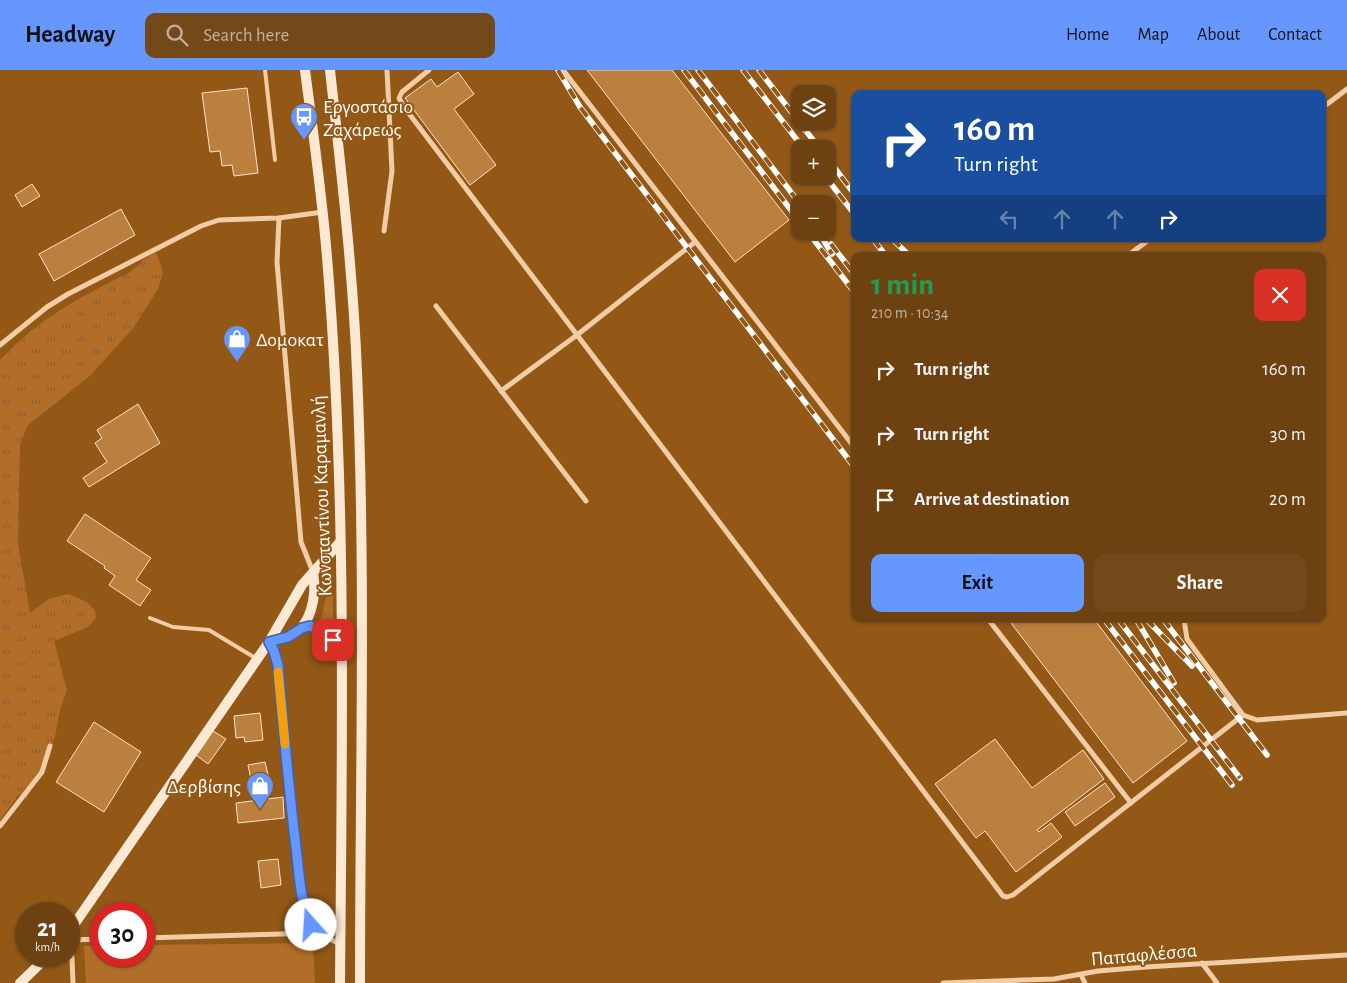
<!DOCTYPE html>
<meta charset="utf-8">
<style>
body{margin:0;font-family:"Alegreya Sans",sans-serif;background:#734919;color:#f1f3f6;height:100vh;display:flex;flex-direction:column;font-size:19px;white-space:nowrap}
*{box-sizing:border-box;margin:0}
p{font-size:16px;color:#bfb09f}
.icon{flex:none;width:28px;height:28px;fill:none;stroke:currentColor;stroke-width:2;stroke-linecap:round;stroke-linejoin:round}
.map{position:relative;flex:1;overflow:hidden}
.details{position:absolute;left:851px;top:182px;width:475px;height:370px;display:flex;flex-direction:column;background:#6e4210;border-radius:10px;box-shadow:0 1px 4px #0004,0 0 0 1px #805b30}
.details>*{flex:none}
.banner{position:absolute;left:851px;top:20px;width:475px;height:152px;border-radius:10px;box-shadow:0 1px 4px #0004,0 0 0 1px #805b30;background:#1a4fa0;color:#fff;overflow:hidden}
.tools{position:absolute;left:791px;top:15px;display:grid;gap:10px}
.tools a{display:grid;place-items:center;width:45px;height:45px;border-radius:10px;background:#6e4210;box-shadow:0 1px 4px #0004,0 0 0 1px #805b30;font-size:25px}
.speed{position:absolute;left:15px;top:832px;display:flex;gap:10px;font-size:25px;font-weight:700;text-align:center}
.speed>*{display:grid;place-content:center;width:65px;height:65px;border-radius:50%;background:#6e4210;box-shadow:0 1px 4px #0004,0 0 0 1px #805b30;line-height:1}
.speed small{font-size:12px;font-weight:400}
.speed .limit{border:8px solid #d22;background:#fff;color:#111}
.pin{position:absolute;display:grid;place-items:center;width:42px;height:42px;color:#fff;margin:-21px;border-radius:10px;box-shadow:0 2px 8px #0006}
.me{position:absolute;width:55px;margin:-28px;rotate:341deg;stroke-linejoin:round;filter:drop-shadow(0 0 4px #0008)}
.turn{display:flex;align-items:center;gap:18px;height:105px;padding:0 20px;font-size:22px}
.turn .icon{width:65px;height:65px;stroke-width:2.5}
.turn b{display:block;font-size:35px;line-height:42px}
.lanes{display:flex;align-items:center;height:48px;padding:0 20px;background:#0003;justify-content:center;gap:25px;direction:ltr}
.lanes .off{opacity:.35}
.round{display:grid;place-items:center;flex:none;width:52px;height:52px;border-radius:10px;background:#734919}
.headline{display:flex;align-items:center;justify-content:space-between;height:85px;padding:0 20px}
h1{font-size:30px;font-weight:600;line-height:38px;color:#1e9e55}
.action{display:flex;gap:10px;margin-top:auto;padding:10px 20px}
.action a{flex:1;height:58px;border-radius:10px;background:#6597ff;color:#111;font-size:20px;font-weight:600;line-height:58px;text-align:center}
.action a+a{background:#734919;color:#f1f3f6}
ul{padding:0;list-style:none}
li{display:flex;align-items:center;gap:15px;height:65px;padding:0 20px}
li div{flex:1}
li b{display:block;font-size:19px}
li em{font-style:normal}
header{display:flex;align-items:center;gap:30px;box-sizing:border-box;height:70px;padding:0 25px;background:#6597ff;color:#111}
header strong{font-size:24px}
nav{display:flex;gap:28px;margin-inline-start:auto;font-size:18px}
.search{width:350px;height:45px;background:#734919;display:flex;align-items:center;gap:12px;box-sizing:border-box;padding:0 18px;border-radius:10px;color:#bfb09f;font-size:19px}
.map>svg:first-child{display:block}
.grass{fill:url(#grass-tufts)}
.park{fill:#b26e28}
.building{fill:#bb7f3e;stroke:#fce4cc}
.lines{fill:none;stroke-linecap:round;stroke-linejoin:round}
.lane{stroke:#f1cca5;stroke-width:4}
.street{stroke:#f1cca5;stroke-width:5}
.secondary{stroke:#fbe9d3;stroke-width:10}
.rail-casing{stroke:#fff;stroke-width:5.5}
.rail{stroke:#935816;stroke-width:4;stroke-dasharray:11;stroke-linecap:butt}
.route-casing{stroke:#4262a6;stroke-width:12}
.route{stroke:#6597ff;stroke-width:9}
.slow{stroke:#f59e0b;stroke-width:9}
.labels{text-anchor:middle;stroke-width:4;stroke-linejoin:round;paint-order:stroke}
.poi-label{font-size:20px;fill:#fff;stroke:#935816;text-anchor:start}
.street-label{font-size:20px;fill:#fff;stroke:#935816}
</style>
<header>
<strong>Headway</strong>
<div class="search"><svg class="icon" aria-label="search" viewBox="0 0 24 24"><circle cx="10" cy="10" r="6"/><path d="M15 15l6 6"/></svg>Search here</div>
<nav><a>Home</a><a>Map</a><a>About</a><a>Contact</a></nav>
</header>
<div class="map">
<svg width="1347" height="913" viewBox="0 0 1347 913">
<defs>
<pattern id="grass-tufts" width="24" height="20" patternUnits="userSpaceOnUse" patternTransform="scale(1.25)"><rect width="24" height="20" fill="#b26e28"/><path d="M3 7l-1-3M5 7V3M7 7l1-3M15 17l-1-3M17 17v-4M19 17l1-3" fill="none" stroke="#896036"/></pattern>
</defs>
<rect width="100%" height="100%" fill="#935816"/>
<g class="grass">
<path d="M156,182L163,202L158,219L134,257L91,305L27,356L20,376L18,474L30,543L49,529L68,524L87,532L95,541L96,548L88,557L54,571L67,620L60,640L55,667L45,694L26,729L19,724L0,750V290C40,247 79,228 130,202L139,195L143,190Z"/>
<path d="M331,521L333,525V564L321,551L325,530Z"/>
</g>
<path class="park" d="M313,873L315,913H86L84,876H101V886H144V875Z"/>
<g class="building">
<path d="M587,0H672L789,150L735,192Z"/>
<path d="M458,2L474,24L454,39L496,95L470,115L405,28L431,9L437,17Z"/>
<path d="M247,18L258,103L234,106L232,95L222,96L220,81L210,82L202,23Z"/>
<path d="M32,114L40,126L22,137L15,125Z"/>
<path d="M121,139L135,165L54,211L39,184Z"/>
<path d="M138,334L160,373L89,417L83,408L107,392L95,373L102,368L97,360Z"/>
<path d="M85,444L151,488L136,510L151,520L140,536L109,515L115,506L104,498L105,496L67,471Z"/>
<path d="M1008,549H1094L1187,671L1133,713Z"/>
<path d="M260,643L263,670L245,672L244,667L236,668L234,646Z"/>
<path d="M94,652L141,682L104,742L56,712Z"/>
<path d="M213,661L226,669L208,694L196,685Z"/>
<path d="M995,669L1032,718L1083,680L1104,709L1037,760L1039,762L1051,753L1062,767L1016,802L985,761L976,768L935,714Z"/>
<path d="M265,692L271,717L253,720L248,695Z"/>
<path d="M1105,713L1115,727L1075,756L1065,742Z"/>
<path d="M283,727L284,748L238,753L236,733Z"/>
<path d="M278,789L281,815L261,818L258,791Z"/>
</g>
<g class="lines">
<g class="lane">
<path d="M265,0L275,90"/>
<path d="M150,548L173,557L209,560L257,589"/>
</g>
<g class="street">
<path d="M429,0L402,22L399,28L404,37L1003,826L1007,827L1013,825L1243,645L1257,650L1347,643"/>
<path d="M563,0L855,378"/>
<path d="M1322,38L1347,19"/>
<path d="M279,148L277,192L301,472L313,502"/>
<path d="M384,161L392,101L387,0"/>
<path d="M1127,186L1150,169"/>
<path d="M436,236L586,431"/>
<path d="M0,275L47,237L68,224L201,156L219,150L279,148L323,142"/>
<path d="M501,321L577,265L695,172"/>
<path d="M988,549L1131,733"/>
<path d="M1184,549L1187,569L1243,645"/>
<path d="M269,572L274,581L278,595L290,729L304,834L311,855L318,863"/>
<path d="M0,756L42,702L50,676"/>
<path d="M144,868L318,863L340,874"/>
<path d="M69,870L101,869"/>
<path d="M69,877L72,888L73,913"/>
<path d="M1202,893L1217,913"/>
<path d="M1081,905L1085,913"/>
<path d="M943,913L1054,909L1098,901L1146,897L1347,885"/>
</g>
<g class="secondary">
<path d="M305,0C313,62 322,125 327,187C347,428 342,671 340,913"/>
<path d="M330,0C341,100 353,201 357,302C366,505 360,709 360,913"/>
<path d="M302,558C319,551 331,569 342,579"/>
<path d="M269,572C275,570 282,569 288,567C312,558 317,524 313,503"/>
<path d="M69,862L269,572L302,515L340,472"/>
<path d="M20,913L48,886"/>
</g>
<defs>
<g id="rail">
<path d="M558,0L580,37L855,398"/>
<path d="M684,0L800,152"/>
<path d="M698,0L800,134"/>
<path d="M743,0L804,79"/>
<path d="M759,0L820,79"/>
<path d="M828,89L855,125"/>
<path d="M825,106L855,145"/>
<path d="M807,161L855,223"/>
<path d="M818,161L832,184"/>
<path d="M873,169L886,186"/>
<path d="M892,169L910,186"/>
<path d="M831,174L855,205"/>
<path d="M1104,549L1232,715"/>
<path d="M1118,549L1240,708"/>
<path d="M1136,549L1174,613"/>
<path d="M1146,549L1192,596"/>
<path d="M1163,549L1267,685"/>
</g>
</defs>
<use href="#rail" class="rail-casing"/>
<use href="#rail" class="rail"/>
</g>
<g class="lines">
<defs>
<path id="route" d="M311,855C299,829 299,798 295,769C288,711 283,653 278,595L274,581L269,572L288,567L302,558L310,556L323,561L333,570"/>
</defs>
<use href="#route" class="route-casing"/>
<use href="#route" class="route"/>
<path class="slow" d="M278,602L285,674"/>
</g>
<defs>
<symbol id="bus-pin" viewBox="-11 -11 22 30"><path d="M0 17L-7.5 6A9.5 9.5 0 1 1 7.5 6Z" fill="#6597ff" stroke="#935816"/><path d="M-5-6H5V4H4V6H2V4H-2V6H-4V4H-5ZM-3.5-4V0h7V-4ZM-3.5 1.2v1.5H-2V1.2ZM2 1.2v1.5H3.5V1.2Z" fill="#fff"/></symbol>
<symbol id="shop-pin" viewBox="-11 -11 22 30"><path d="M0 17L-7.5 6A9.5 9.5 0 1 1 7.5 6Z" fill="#6597ff" stroke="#935816"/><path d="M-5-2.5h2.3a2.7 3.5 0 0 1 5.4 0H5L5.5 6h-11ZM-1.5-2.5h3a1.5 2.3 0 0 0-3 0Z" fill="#fff"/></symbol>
</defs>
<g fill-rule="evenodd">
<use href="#bus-pin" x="288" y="31" width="32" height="43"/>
<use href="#shop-pin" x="221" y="253" width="32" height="43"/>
<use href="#shop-pin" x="244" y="700" width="32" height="43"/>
</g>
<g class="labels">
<g class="poi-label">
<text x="323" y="43">Εργοστάσιο<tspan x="323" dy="23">Ζαχάρεως</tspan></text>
<text x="256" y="276">Δομοκατ</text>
<text x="241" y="723" text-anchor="end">Δερβίσης</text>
</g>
<g class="street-label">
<text transform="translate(321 426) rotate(-92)" y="7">Κωνσταντίνου Καραμανλή</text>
<text transform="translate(1144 884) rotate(-5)" y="7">Παπαφλέσσα</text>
</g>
</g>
</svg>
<div class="tools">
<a><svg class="icon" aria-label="layers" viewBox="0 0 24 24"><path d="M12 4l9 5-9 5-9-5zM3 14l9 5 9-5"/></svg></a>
<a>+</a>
<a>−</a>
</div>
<div class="speed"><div>21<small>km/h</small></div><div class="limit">30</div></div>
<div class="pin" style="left:333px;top:570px;background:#d93025"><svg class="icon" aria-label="arrive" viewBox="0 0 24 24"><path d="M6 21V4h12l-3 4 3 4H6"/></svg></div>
<svg class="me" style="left:311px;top:855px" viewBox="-20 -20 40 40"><circle r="19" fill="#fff"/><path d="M0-13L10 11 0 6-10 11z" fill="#6597ff"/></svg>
<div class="banner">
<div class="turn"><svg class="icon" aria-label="right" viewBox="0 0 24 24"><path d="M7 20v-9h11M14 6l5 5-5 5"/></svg><div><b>160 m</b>Turn right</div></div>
<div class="lanes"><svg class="icon off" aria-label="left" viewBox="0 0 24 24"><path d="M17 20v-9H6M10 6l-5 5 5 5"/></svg><svg class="icon off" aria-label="ahead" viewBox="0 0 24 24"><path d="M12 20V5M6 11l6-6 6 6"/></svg><svg class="icon off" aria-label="ahead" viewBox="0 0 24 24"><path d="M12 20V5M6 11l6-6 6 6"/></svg><svg class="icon" aria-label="right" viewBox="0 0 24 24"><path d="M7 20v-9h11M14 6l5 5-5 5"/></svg></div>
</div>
<section class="details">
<div class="headline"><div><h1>1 min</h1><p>210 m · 10:34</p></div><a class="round" style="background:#d93025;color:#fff"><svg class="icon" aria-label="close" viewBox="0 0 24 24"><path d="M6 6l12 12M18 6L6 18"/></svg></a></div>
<ul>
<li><svg class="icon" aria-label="right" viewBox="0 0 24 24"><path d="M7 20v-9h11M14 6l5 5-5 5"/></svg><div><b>Turn right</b></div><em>160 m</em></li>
<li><svg class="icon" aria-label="right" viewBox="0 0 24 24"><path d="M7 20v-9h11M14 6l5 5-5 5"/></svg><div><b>Turn right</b></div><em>30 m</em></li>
<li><svg class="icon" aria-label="arrive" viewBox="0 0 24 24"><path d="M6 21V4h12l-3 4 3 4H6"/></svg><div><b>Arrive at destination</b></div><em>20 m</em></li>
</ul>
<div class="action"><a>Exit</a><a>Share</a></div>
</section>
</div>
